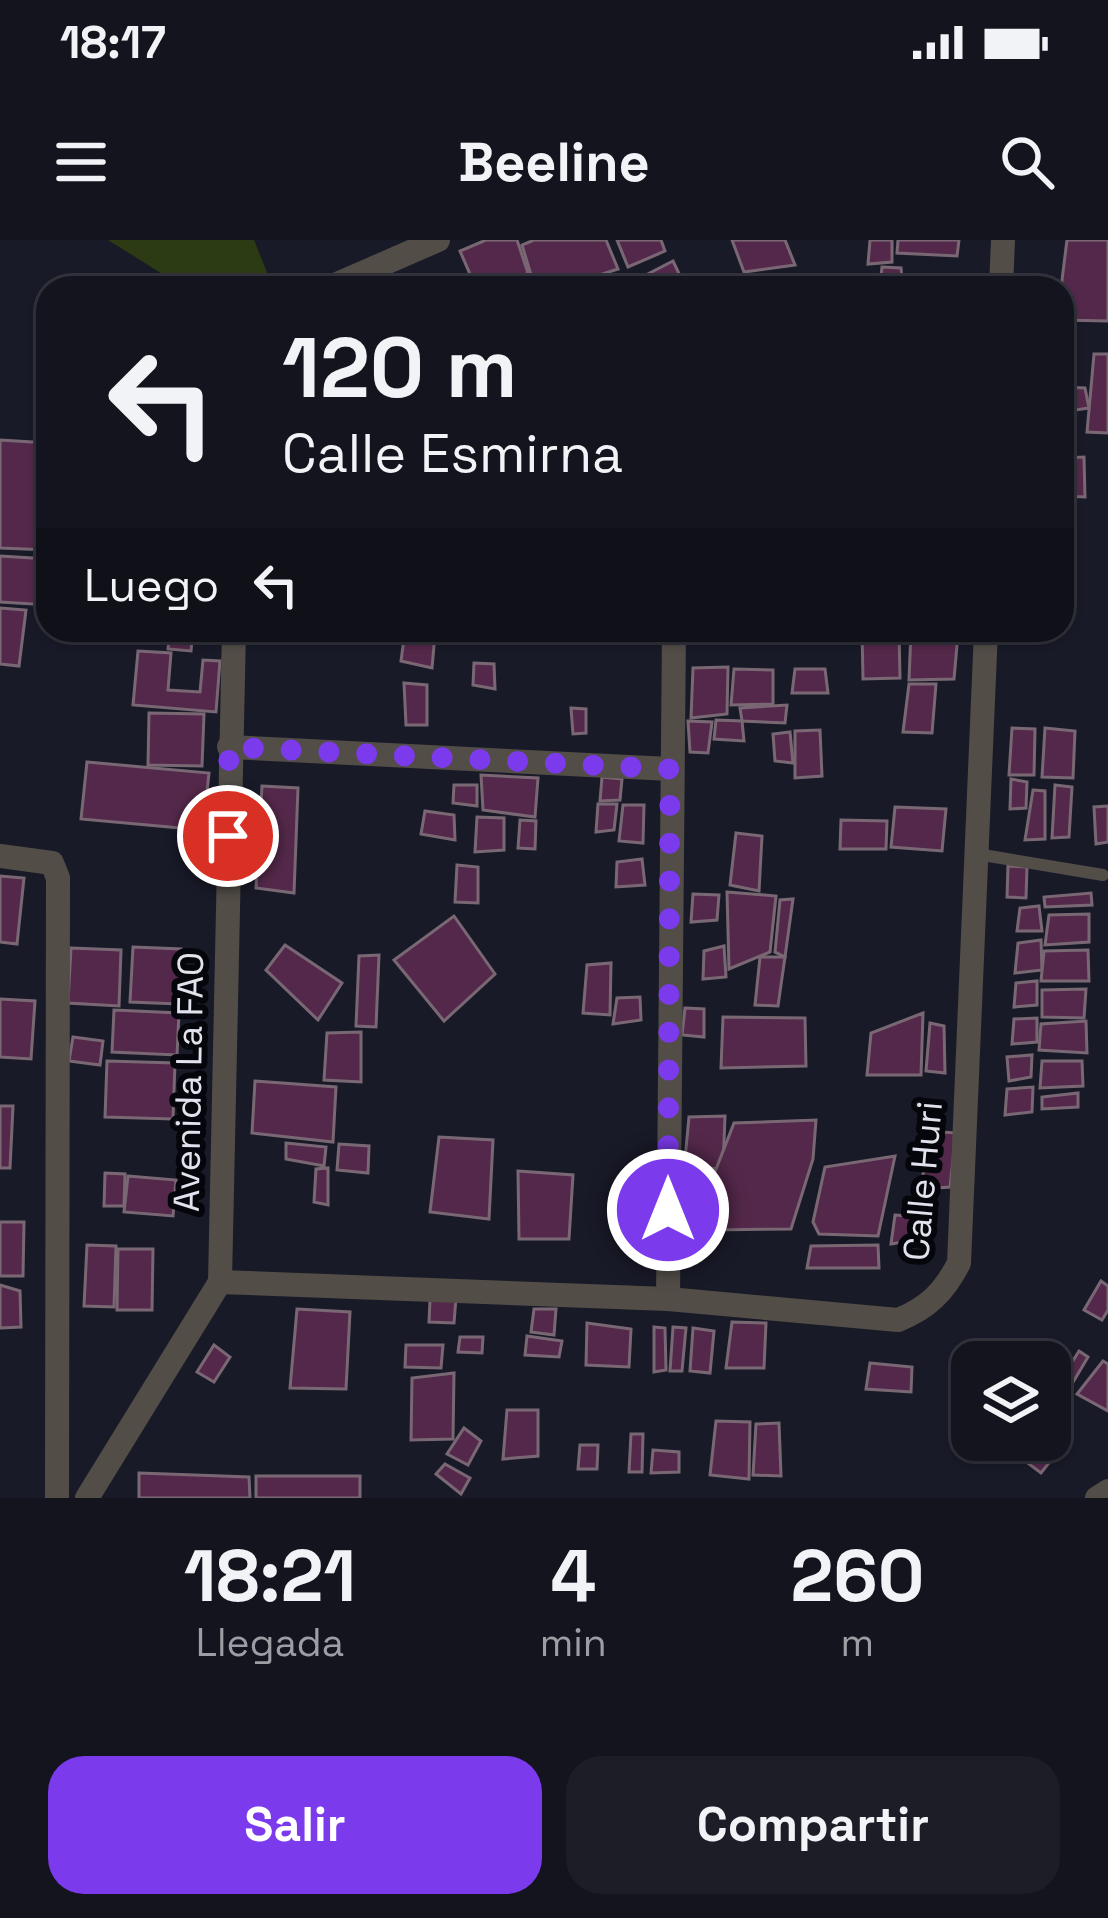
<!DOCTYPE html>
<html lang="es">
<style>
body{margin:0;font-family:"Space Grotesk",sans-serif;background:#1c1d27;color:#f1f3f6;height:100vh;display:flex;flex-direction:column;font-size:45px;white-space:nowrap}
*{box-sizing:border-box;margin:0}
p{font-size:39px;color:#9d9ea4}
.icon{flex:none;width:66px;height:66px;fill:none;stroke:currentColor;stroke-width:2;stroke-linecap:round;stroke-linejoin:round}
.map{position:relative;height:1258px;overflow:hidden}
.drawer{display:flex;flex-direction:column;background:#13141e;flex:1}
.drawer>*{flex:none}
.hud{position:absolute;left:36px;top:36px;width:1038px;height:366px;border-radius:36px;box-shadow:0 3px 9px #0004,0 0 0 3px #32333c;background:#13141e;color:#f1f3f6;overflow:hidden}
.fabs{position:absolute;left:951px;top:1101px;display:grid;gap:24px}
.fabs a{display:grid;place-items:center;width:120px;height:120px;border-radius:24px;background:#13141e;box-shadow:0 3px 9px #0004,0 0 0 3px #32333c;font-size:60px}
.pin{position:absolute;display:grid;place-items:center;width:102px;height:102px;color:#fff;margin:-51px;border:6px solid #fff;border-radius:50%;box-shadow:0 3px 12px #0007}
.me{position:absolute;width:132px;margin:-66px;rotate:0deg;stroke-linejoin:round;filter:drop-shadow(0 0 9px #0008)}
.turn{display:flex;align-items:center;gap:42px;height:252px;padding:0 48px;font-size:54px}
.turn .icon{width:156px;height:156px;stroke-width:2.5}
.turn b{display:block;font-size:84px;line-height:102px}
.then{display:flex;align-items:center;height:114px;padding:0 48px;background:#0003;gap:24px;font-size:45px}
.eta{display:flex;justify-content:space-evenly;align-items:center;height:204px;text-align:center}
.eta b{font-size:72px;font-weight:800;line-height:84px}
.action{display:flex;gap:24px;margin-top:auto;padding:24px 48px}
.action a{flex:1;height:138px;border-radius:36px;background:#7c3aed;color:#fff;font-size:48px;font-weight:800;line-height:138px;text-align:center}
.action a+a{background:#1c1d27;color:#f1f3f6}
.status{display:flex;justify-content:space-between;align-items:center;height:84px;padding:0 60px;background:#13141e;direction:ltr}
.status svg{height:33px;fill:currentColor}
header{display:flex;justify-content:space-between;align-items:center;height:156px;padding:0 48px;background:#13141e;font-size:54px;font-weight:800}
.map>svg:first-child{display:block}
.green{fill:#2c3b14}
.building{fill:#54284a;stroke:#796874;stroke-width:3}
.lines{fill:none;stroke-linecap:round;stroke-linejoin:round}
.service{stroke:#524d47;stroke-width:12}
.minor{stroke:#524d47;stroke-width:24}
.route{stroke:#7c3aed;stroke-width:21;stroke-dasharray:0 37.8}
.labels{text-anchor:middle;stroke-width:12;stroke-linejoin:round;paint-order:stroke}
.street-label{font-size:36px;fill:#e1e2ed;stroke:#05060b}
</style>
<div class="status"><b>18:17</b><svg viewBox="0 0 49 12"><path d="M0 12V9h3v3zM5 12V6h3v6zM10 12V3h3v9zM15 12V0h3v12zM26 1h20v11H26zM47 4h2v5h-2z"/></svg></div>
<header><svg class="icon" aria-label="menu" viewBox="0 0 24 24"><path d="M4 6h16M4 12h16M4 18h16"/></svg>Beeline<svg class="icon" aria-label="search" viewBox="0 0 24 24"><circle cx="10" cy="10" r="6"/><path d="M15 15l6 6"/></svg></header>
<div class="map">
<svg width="1108" height="1258" viewBox="0 0 1108 1258">
<rect width="100%" height="100%" fill="#191a28"/>
<path class="green" d="M108,0H254L270,40L259,48H185Z"/>
<g class="building">
<path d="M486,0H517L528,33L495,48H476L460,11Z"/>
<path d="M534,0H606L618,29L559,48H535L522,5Z"/>
<path d="M617,0H661L665,11L628,27Z"/>
<path d="M732,0H785L795,25L744,32Z"/>
<path d="M870,0H892V22L868,24Z"/>
<path d="M898,0H959L957,16L897,13Z"/>
<path d="M1067,0H1108V81L1062,80L1061,48Z"/>
<path d="M673,21L683,42L655,48L648,34Z"/>
<path d="M882,27L901,28L903,47L880,45Z"/>
<path d="M1094,114H1108V193L1087,192Z"/>
<path d="M1062,147L1085,148L1089,168L1062,172Z"/>
<path d="M0,200L48,203V310L0,308Z"/>
<path d="M1084,217L1085,257L1062,256V218Z"/>
<path d="M0,316L48,319V365L0,362Z"/>
<path d="M0,368L26,370L19,426L0,424Z"/>
<path d="M170,390H193L191,411L168,409Z"/>
<path d="M862,390H899L900,438L863,439Z"/>
<path d="M405,391L435,394L432,428L401,421Z"/>
<path d="M911,391L958,394L954,439L909,440Z"/>
<path d="M138,411L171,413L168,450L200,452L203,420L220,421L216,472L133,465Z"/>
<path d="M474,423L494,424L495,449L473,445Z"/>
<path d="M728,427L727,474L691,478L693,428Z"/>
<path d="M734,429L773,430V464L731,465Z"/>
<path d="M795,429H825L828,453H792Z"/>
<path d="M404,443L427,445V485H406Z"/>
<path d="M909,444H936L932,493L903,492Z"/>
<path d="M787,465L785,483L742,481L740,468Z"/>
<path d="M571,468L586,469V493L573,494Z"/>
<path d="M149,473L204,474L202,526L148,525Z"/>
<path d="M716,480L742,481L744,501L714,499Z"/>
<path d="M688,481L712,482L708,513L690,512Z"/>
<path d="M1012,488L1035,489L1034,535H1009Z"/>
<path d="M1045,488L1075,491L1073,538L1042,537Z"/>
<path d="M820,490L822,536L795,538V491Z"/>
<path d="M790,492L793,523L775,521L773,494Z"/>
<path d="M87,522L209,533L203,590L81,579Z"/>
<path d="M481,535L538,538L535,577L483,570Z"/>
<path d="M602,537L622,539L620,560L600,561Z"/>
<path d="M1011,539L1027,542L1026,568L1010,569Z"/>
<path d="M454,545H477V566L453,563Z"/>
<path d="M1055,545L1072,547L1069,597L1052,598Z"/>
<path d="M262,546L298,548L294,653L256,648Z"/>
<path d="M1033,550L1045,551V599L1025,600Z"/>
<path d="M598,564H617L614,590L596,592Z"/>
<path d="M623,565H644L643,603L619,601Z"/>
<path d="M1108,566V602L1096,604L1094,567Z"/>
<path d="M895,567L946,569L942,611L891,607Z"/>
<path d="M425,571L454,575L455,600L421,594Z"/>
<path d="M477,577L504,578V610L475,612Z"/>
<path d="M520,580L536,581L535,609L518,608Z"/>
<path d="M841,580L887,581L886,609H840Z"/>
<path d="M736,593L762,596L759,651L730,645Z"/>
<path d="M642,619L645,645L616,647L617,622Z"/>
<path d="M457,625L478,627V663L455,662Z"/>
<path d="M1008,626L1027,627L1026,658L1007,657Z"/>
<path d="M0,636L24,638L17,704L0,702Z"/>
<path d="M727,652L776,656L770,712L729,729Z"/>
<path d="M1091,653L1092,665L1045,667L1044,657Z"/>
<path d="M693,654L719,655L717,680L691,682Z"/>
<path d="M793,659L785,717L775,712L780,660Z"/>
<path d="M1039,666L1042,691H1017L1020,668Z"/>
<path d="M1089,674V702L1045,705L1049,675Z"/>
<path d="M454,676L495,734L444,781L394,720Z"/>
<path d="M1041,700L1042,730L1015,733L1018,703Z"/>
<path d="M285,705L342,743L318,780L266,730Z"/>
<path d="M724,706L726,737L703,739L704,711Z"/>
<path d="M133,707L181,709L178,764L130,762Z"/>
<path d="M71,708L121,710L119,766L68,763Z"/>
<path d="M1088,710L1089,741H1041L1044,711Z"/>
<path d="M379,715L376,787L356,786L359,716Z"/>
<path d="M760,717H785L778,766L755,765Z"/>
<path d="M611,723L610,775L583,773L587,725Z"/>
<path d="M1037,741V765L1014,767L1016,743Z"/>
<path d="M1086,749L1084,778L1042,777V750Z"/>
<path d="M640,757L641,780L613,784L617,758Z"/>
<path d="M0,759L35,761L31,819L0,817Z"/>
<path d="M685,768L704,769V797L682,795Z"/>
<path d="M114,770L179,773L177,815L112,812Z"/>
<path d="M923,773L921,835H867L871,793Z"/>
<path d="M723,777L805,778L806,826L721,828Z"/>
<path d="M1037,778V802L1012,804L1014,779Z"/>
<path d="M1086,781L1087,813L1039,810L1041,784Z"/>
<path d="M930,783L944,786L945,833L926,831Z"/>
<path d="M361,792V842L324,840L327,793Z"/>
<path d="M73,797L103,801L100,825L69,821Z"/>
<path d="M1032,815L1031,837L1009,841L1007,817Z"/>
<path d="M107,821L175,823L173,879L105,877Z"/>
<path d="M1042,821H1082L1083,846L1040,848Z"/>
<path d="M255,841L336,847L333,902L252,893Z"/>
<path d="M1033,847L1032,872L1005,875L1007,849Z"/>
<path d="M1078,853V867L1042,869V857Z"/>
<path d="M0,866H13L10,928H0Z"/>
<path d="M725,876L723,928L684,930L689,877Z"/>
<path d="M816,880L813,919L791,989L709,990L697,978L734,883Z"/>
<path d="M932,891L956,893L950,947L920,949Z"/>
<path d="M439,897L493,900L489,979L430,972Z"/>
<path d="M286,903L326,907L324,926L286,919Z"/>
<path d="M339,904L369,906L368,933L337,930Z"/>
<path d="M895,916L878,996L819,994L813,982L825,927Z"/>
<path d="M328,928V965L314,962L316,929Z"/>
<path d="M518,931L573,935L569,999H519Z"/>
<path d="M105,933L125,934L124,966H104Z"/>
<path d="M128,936L176,940L173,976L124,972Z"/>
<path d="M895,975L924,977L923,999L891,1004Z"/>
<path d="M0,982H24L23,1036H0Z"/>
<path d="M87,1005L116,1006L114,1067L84,1066Z"/>
<path d="M878,1005L879,1028H807L811,1006Z"/>
<path d="M118,1009H153L152,1070H117Z"/>
<path d="M1101,1041L1108,1046V1070L1102,1080L1084,1070Z"/>
<path d="M0,1045L20,1051L21,1087L0,1088Z"/>
<path d="M456,1058L454,1083L429,1082L430,1060Z"/>
<path d="M297,1069L350,1072L346,1149L290,1148Z"/>
<path d="M534,1069H556L554,1095L531,1092Z"/>
<path d="M732,1082L766,1083L764,1128H726Z"/>
<path d="M587,1083L631,1089L629,1127L586,1125Z"/>
<path d="M654,1087L665,1088L666,1130L654,1132Z"/>
<path d="M673,1087L686,1088L682,1131H670Z"/>
<path d="M693,1088L714,1091L710,1133L690,1131Z"/>
<path d="M527,1096L562,1101L559,1117L525,1115Z"/>
<path d="M460,1097H483L482,1113L458,1112Z"/>
<path d="M214,1105L230,1117L214,1142L197,1132Z"/>
<path d="M406,1105H443L441,1128L405,1127Z"/>
<path d="M1079,1111L1088,1117L1072,1144L1061,1140Z"/>
<path d="M1103,1121L1108,1124V1171L1077,1154Z"/>
<path d="M870,1123L912,1127L911,1152L866,1149Z"/>
<path d="M454,1133L453,1199L411,1200L412,1138Z"/>
<path d="M507,1170H538V1216L503,1219Z"/>
<path d="M716,1181L750,1182L749,1239L710,1235Z"/>
<path d="M1053,1182L1071,1195L1041,1233L1025,1221L1040,1200H1050Z"/>
<path d="M779,1183L781,1236L753,1235L756,1184Z"/>
<path d="M464,1188L481,1201L468,1225L447,1214Z"/>
<path d="M631,1194H643L642,1232H629Z"/>
<path d="M580,1205H598L597,1229H578Z"/>
<path d="M653,1210L679,1212V1232L651,1233Z"/>
<path d="M445,1224L470,1238L461,1254L436,1234Z"/>
<path d="M139,1233L249,1237L250,1258H139Z"/>
<rect x="256" y="1236" width="104" height="22"/>
</g>
<g class="lines">
<path class="service" d="M977,614L1103,635"/>
<g class="minor">
<path d="M328,48L438,0"/>
<path d="M1001,48L1003,0"/>
<path d="M229,507L670,529"/>
<path d="M0,616L52,623L58,638L57,1258"/>
<path d="M220,1042L668,1059L898,1080C928,1068 944,1052 959,1023L986,390"/>
<path d="M668,1059L674,390"/>
<path d="M87,1258L220,1042L234,390"/>
<path d="M1097,1258L1108,1251"/>
</g>
</g>
<g class="lines">
<path class="route" d="M228,596L229,507L670,529L668,970"/>
</g>
<g class="labels">
<g class="street-label">
<text transform="translate(188 842) rotate(-89)" y="13">Avenida La FAO</text>
<text transform="translate(922 941) rotate(-85)" y="13">Calle Huri</text>
</g>
</g>
</svg>
<div class="fabs">
<a><svg class="icon" aria-label="layers" viewBox="0 0 24 24"><path d="M12 4l9 5-9 5-9-5zM3 14l9 5 9-5"/></svg></a>
</div>
<div class="pin" style="left:228px;top:596px;background:#d93025"><svg class="icon" aria-label="arrive" viewBox="0 0 24 24"><path d="M6 21V4h12l-3 4 3 4H6"/></svg></div>
<svg class="me" style="left:668px;top:970px" viewBox="-20 -20 40 40"><circle r="17" fill="#7c3aed" stroke="#fff" stroke-width="3"/><path d="M0-11L8 9 0 5-8 9z" fill="#fff"/></svg>
<div class="hud">
<div class="turn"><svg class="icon" aria-label="left" viewBox="0 0 24 24"><path d="M17 20v-9H6M10 6l-5 5 5 5"/></svg><div><b>120 m</b>Calle Esmirna</div></div>
<div class="then">Luego<svg class="icon" aria-label="left" viewBox="0 0 24 24"><path d="M17 20v-9H6M10 6l-5 5 5 5"/></svg></div>
</div>
</div>
<section class="drawer">
<div class="eta">
<div><b>18:21</b><p>Llegada</p></div>
<div><b>4</b><p>min</p></div>
<div><b>260</b><p>m</p></div>
</div>
<div class="action"><a>Salir</a><a>Compartir</a></div>
</section>
